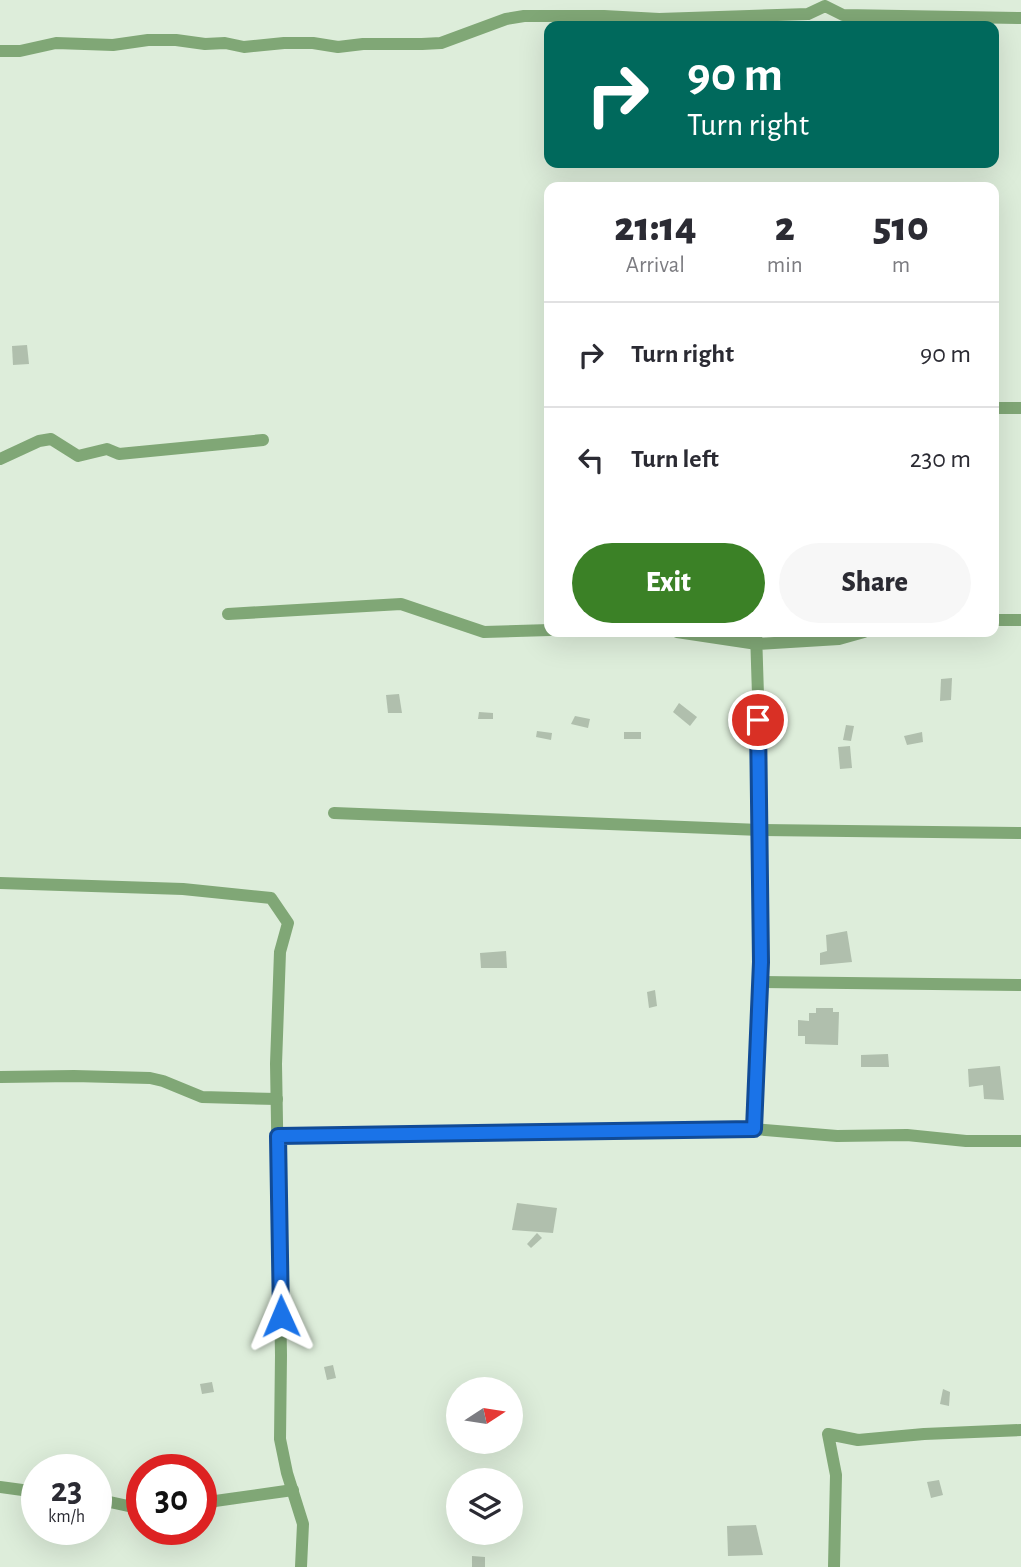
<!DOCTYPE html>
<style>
body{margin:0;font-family:"Alegreya Sans",sans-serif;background:#f7f7f7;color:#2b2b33;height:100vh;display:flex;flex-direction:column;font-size:26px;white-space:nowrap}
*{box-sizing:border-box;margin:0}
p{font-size:23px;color:#7c7c81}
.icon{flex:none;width:38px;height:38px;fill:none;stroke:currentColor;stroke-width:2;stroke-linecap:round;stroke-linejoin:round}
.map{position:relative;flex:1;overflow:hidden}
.side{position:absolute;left:544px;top:182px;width:455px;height:455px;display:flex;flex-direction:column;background:#fff;border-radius:14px;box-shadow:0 7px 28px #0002}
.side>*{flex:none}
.banner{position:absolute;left:544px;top:21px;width:455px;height:147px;border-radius:14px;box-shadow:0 7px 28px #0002;background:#00695c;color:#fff;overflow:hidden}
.needle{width:46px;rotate:78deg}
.tools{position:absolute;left:446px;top:1377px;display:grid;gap:14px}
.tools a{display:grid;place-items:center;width:77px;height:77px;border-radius:50%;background:#fff;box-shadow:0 7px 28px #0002;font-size:35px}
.speed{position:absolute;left:21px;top:1454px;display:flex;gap:14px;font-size:35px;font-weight:700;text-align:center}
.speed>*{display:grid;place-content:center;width:91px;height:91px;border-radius:50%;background:#fff;box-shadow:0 7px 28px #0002;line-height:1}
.speed small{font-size:18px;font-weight:400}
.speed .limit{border:10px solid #d22;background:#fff;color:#111}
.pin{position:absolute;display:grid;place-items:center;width:60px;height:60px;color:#fff;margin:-30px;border:4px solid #fff;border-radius:50%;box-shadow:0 2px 7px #0007}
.me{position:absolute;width:77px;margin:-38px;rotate:359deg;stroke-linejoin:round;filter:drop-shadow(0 0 5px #0008)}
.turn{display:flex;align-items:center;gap:24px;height:147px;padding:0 28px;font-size:32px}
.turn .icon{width:91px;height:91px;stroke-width:2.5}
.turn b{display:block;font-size:49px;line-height:60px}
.eta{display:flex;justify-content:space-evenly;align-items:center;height:119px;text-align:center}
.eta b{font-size:42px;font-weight:800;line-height:49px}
.action{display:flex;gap:14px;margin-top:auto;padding:14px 28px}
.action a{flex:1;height:80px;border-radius:42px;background:#3b8126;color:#fff;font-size:28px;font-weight:800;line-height:80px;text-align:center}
.action a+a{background:#f7f7f7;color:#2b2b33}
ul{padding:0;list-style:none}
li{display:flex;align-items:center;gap:21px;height:105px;padding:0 28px;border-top:2px solid #e1e1e2}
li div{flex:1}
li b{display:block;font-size:26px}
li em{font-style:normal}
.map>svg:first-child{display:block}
.building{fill:#b0bfad}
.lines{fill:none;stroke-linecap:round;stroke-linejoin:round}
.street{stroke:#80a776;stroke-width:12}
.route-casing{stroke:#114b97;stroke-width:18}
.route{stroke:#1a73e8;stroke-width:12}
</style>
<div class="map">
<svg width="1021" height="1567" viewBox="0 0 1021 1567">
<rect width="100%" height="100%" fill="#ddedda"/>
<g class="building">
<path d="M27,345L29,364L13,365L12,346Z"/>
<path d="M952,678L951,700L940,701L941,679Z"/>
<path d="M399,694L402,713H388L386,695Z"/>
<path d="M679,703L697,717L690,726L673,712Z"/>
<path d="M479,712L493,713V719H478Z"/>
<path d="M575,716L590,719L588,728L571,724Z"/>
<path d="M846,725L854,726L851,741L843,740Z"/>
<path d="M537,731L552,733L551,740L536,737Z"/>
<rect x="624" y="732" width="17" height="7"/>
<path d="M922,732L923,742L907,745L904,736Z"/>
<path d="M850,746L852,768L840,769L838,747Z"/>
<path d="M847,931L852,962L820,965V953L827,951L826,935Z"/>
<path d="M506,951L507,968H481L480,953Z"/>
<path d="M655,990L657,1006L649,1008L647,992Z"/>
<path d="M816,1008H833V1012H839L838,1045L805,1044V1036H798V1020L809,1021V1013H816Z"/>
<path d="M888,1054L889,1067H861V1055Z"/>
<path d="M1000,1066L1004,1100L984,1099L983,1085L969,1087L968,1069Z"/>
<path d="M517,1203L557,1208L553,1233L512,1230Z"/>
<path d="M537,1233L542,1238L531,1248L527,1244Z"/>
<path d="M333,1365L336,1378L327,1380L324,1367Z"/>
<path d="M212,1382L214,1392L202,1394L200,1384Z"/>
<path d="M943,1389L950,1392L949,1406L940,1404Z"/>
<path d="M939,1480L943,1495L931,1498L927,1482Z"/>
<path d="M756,1525L763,1555L728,1556L727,1526Z"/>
<path d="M472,1556L485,1557V1567H472Z"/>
</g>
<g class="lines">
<g class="street">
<path d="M0,51H20L56,43L113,45L148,40H176L205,44L225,43L244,47L284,43H313L338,47L363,44H422L441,43L506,19L524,16H604L659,19L808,14L825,6L843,15L1021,18"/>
<path d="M994,408H1021"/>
<path d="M0,459L39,441L51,439L78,456L107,449L119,454L263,440"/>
<path d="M228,614L401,604L484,632L550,630"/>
<path d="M994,620H1021"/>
<path d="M677,632L757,644L839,639L864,632"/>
<path d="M334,813L760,830L1021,833"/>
<path d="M0,883L183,889L271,898L288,923L280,952L276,1064L281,1355L280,1439L287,1473L303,1524L301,1567"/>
<path d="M760,982L1021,985"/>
<path d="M0,1077L74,1076L150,1078L163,1081L202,1097L277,1099"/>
<path d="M754,1129L761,962V790L756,632"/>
<path d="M278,1136L754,1129L837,1136L907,1135L966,1141H1021"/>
<path d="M0,1487L37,1492"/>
<path d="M96,1499L142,1509"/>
<path d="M201,1503L293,1490"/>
<path d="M834,1567L836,1475L828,1434L858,1440L924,1434L1021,1430"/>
</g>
</g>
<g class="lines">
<defs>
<path id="route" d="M281,1316L278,1136L754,1129L761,962L758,720"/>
</defs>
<use href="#route" class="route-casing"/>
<use href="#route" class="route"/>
</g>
</svg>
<div class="tools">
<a><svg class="needle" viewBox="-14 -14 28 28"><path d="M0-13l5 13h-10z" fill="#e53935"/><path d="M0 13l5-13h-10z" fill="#7c7c81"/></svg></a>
<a><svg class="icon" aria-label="layers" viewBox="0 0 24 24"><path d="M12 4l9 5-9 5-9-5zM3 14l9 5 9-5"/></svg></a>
</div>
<div class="speed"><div>23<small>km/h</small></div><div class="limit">30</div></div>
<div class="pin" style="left:758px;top:720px;background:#d93025"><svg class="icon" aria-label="arrive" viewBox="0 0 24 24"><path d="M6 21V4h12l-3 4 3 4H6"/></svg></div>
<svg class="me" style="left:281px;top:1316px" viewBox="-20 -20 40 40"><path d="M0-17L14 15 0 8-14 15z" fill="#1a73e8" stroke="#fff" stroke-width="4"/></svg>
<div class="banner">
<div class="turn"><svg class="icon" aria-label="right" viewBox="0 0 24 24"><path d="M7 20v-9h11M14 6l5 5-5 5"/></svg><div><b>90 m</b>Turn right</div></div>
</div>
<section class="side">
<div class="eta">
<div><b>21:14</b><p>Arrival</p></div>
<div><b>2</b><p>min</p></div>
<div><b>510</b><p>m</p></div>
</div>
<ul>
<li><svg class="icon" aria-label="right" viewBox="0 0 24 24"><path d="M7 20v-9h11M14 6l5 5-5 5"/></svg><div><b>Turn right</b></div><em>90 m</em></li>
<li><svg class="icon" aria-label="left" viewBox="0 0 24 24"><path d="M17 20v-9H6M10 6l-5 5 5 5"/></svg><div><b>Turn left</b></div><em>230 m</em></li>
</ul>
<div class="action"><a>Exit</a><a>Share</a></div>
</section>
</div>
